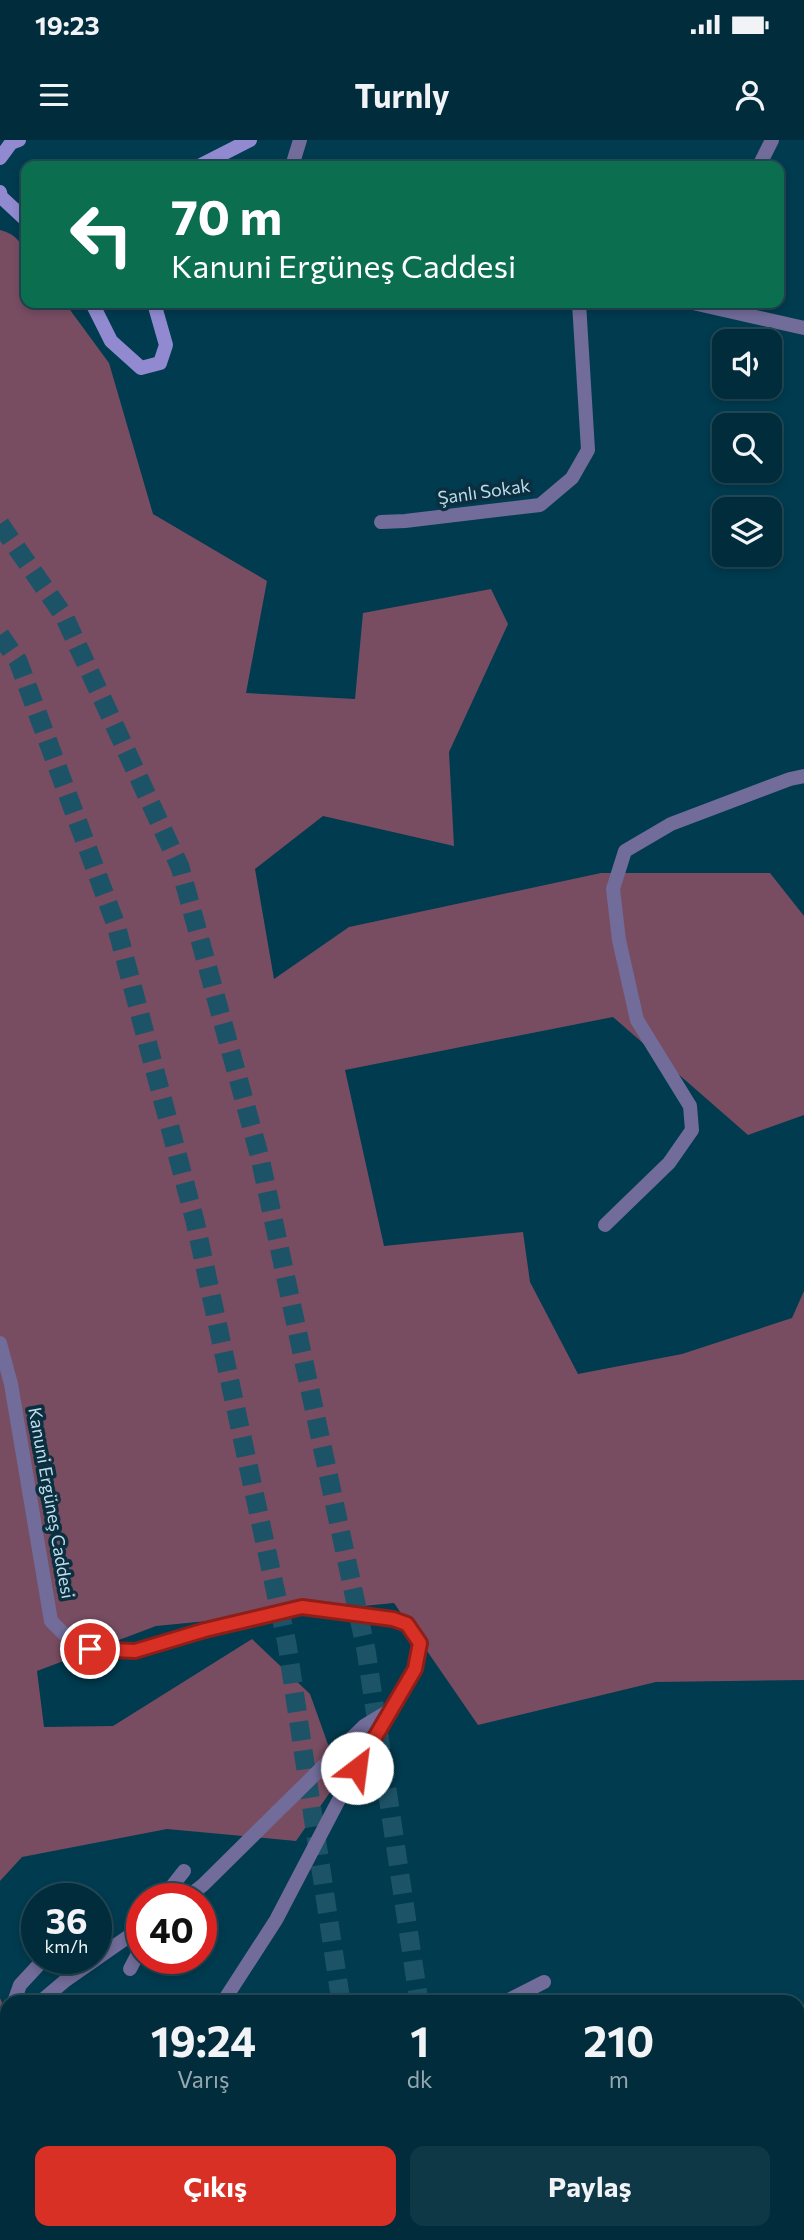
<!DOCTYPE html>
<html lang="tr">
<meta charset="utf-8">
<style>
body{margin:0;font-family:Commissioner,sans-serif;background:#0f3846;color:#f1f3f6;height:100vh;display:flex;flex-direction:column;font-size:26px;white-space:nowrap}
*{box-sizing:border-box;margin:0}
p{font-size:23px;color:#96a7af}
.icon{flex:none;width:38px;height:38px;fill:none;stroke:currentColor;stroke-width:2;stroke-linecap:round;stroke-linejoin:round}
.map{position:relative;flex:1;overflow:hidden}
.details{position:absolute;left:0px;top:1855px;width:805px;height:245px;display:flex;flex-direction:column;background:#012c3b;border-radius:21px 21px 0 0;box-shadow:0 4px 10px #0003,0 0 0 2px #234855}
.details>*{flex:none}
.guide{position:absolute;left:21px;top:21px;width:763px;height:147px;border-radius:14px;box-shadow:0 4px 10px #0003,0 0 0 2px #234855;background:#0b6e4f;color:#fff;overflow:hidden}
.fabs{position:absolute;left:712px;top:189px;display:grid;gap:14px}
.fabs a{display:grid;place-items:center;width:70px;height:70px;border-radius:14px;background:#012c3b;box-shadow:0 4px 10px #0003,0 0 0 2px #234855;font-size:35px}
.speed{position:absolute;left:21px;top:1743px;display:flex;gap:14px;font-size:35px;font-weight:700;text-align:center}
.speed>*{display:grid;place-content:center;width:91px;height:91px;border-radius:50%;background:#012c3b;box-shadow:0 4px 10px #0003,0 0 0 2px #234855;line-height:1}
.speed small{font-size:18px;font-weight:400}
.speed .limit{border:10px solid #d22;background:#fff;color:#111}
.pin{position:absolute;display:grid;place-items:center;width:60px;height:60px;color:#fff;margin:-30px;border:4px solid #fff;border-radius:50%;box-shadow:0 2px 7px #0007}
.me{position:absolute;width:77px;margin:-38px;rotate:30deg;stroke-linejoin:round;filter:drop-shadow(0 0 5px #0008)}
.turn{display:flex;align-items:center;gap:24px;height:147px;padding:0 35px;font-size:32px}
.turn .icon{width:91px;height:91px;stroke-width:2.5}
.turn b{display:block;font-size:49px;line-height:60px}
.eta{display:flex;justify-content:space-evenly;align-items:center;height:119px;text-align:center}
.eta b{font-size:42px;font-weight:700;line-height:49px}
.action{display:flex;gap:14px;margin-top:auto;padding:14px 35px}
.action a{flex:1;height:80px;border-radius:14px;background:#d93025;color:#fff;font-size:28px;font-weight:700;line-height:80px;text-align:center}
.action a+a{background:#0f3846;color:#f1f3f6}
.status{display:flex;justify-content:space-between;align-items:center;height:49px;padding:0 35px;background:#012c3b;direction:ltr}
.status svg{height:19px;fill:currentColor}
header{display:flex;justify-content:space-between;align-items:center;height:91px;padding:0 35px;background:#012c3b;font-size:32px;font-weight:700}
.map>svg:first-child{display:block}
.green{fill:#784d62}
.lines{fill:none;stroke-linecap:round;stroke-linejoin:round}
.trunk-tunnel{stroke:#1d5367;stroke-width:19;stroke-dasharray:19 10;stroke-linecap:butt}
.minor{stroke:#716c99;stroke-width:14}
.tertiary{stroke:#716c99;stroke-width:14}
.secondary{stroke:#928ad1;stroke-width:14}
.route-casing{stroke:#8d1f18;stroke-width:18}
.route{stroke:#d93025;stroke-width:12}
.labels{text-anchor:middle;stroke-width:7;stroke-linejoin:round;paint-order:stroke}
.street-label{font-size:18px;fill:#bddcec;stroke:#0b2f3e}
</style>
<div class="status"><b>19:23</b><svg viewBox="0 0 49 12"><path d="M0 12V9h3v3zM5 12V6h3v6zM10 12V3h3v9zM15 12V0h3v12zM26 1h20v11H26zM47 4h2v5h-2z"/></svg></div>
<header><svg class="icon" aria-label="menu" viewBox="0 0 24 24"><path d="M4 6h16M4 12h16M4 18h16"/></svg>Turnly<svg class="icon" aria-label="person" viewBox="0 0 24 24"><circle cx="12" cy="8" r="4"/><path d="M4 21q1-7 8-7t8 7"/></svg></header>
<div class="map">
<svg width="804" height="2100" viewBox="0 0 804 2100">
<rect width="100%" height="100%" fill="#013b4f"/>
<g class="green">
<path d="M0,90C35,99 26,134 26,163H65L109,223L153,374L267,441L246,553L355,559L363,473L491,449L508,484L449,612L454,706L323,676L255,729L274,839L349,787L601,733H770L804,776V975L748,995L613,877L345,930L384,1106L523,1092L530,1142L578,1234L682,1214L792,1178L804,1151V1540L656,1542L478,1585L394,1463L156,1486L37,1531L44,1587L113,1586L252,1499L310,1554L340,1638L296,1701L167,1689L22,1717L0,1741Z"/>
<path d="M0,1858L7,1875V2093H112V2095L103,2100H0Z"/>
</g>
<g class="lines">
<g class="trunk-tunnel">
<path d="M0,384L64,476L180,727L260,1018L366,1510L419,1862"/>
<path d="M0,495L18,521L116,785L195,1081L287,1504L341,1862"/>
<path d="M363,2093L364,2100"/>
<path d="M440,2093V2100"/>
</g>
<g class="minor">
<path d="M292,26L300,0"/>
<path d="M759,26L772,0"/>
<path d="M693,163L804,188"/>
<path d="M381,382L405,381L540,365L572,338L588,310L579,163"/>
<path d="M605,1085L669,1023L692,990L690,966L637,880L619,800L613,749L625,711L671,684L790,639L804,636"/>
<path d="M162,1759L184,1731"/>
<path d="M185,1759L203,1745L364,1586L392,1569"/>
<path d="M130,1829L142,1806"/>
<path d="M14,1862L20,1845L45,1818"/>
<path d="M40,1862L66,1840L142,1787"/>
<path d="M505,1862L544,1842"/>
<path d="M774,1862L776,1860"/>
<path d="M408,2093L411,2100"/>
<path d="M754,2093L756,2100"/>
<path d="M462,2100L470,2093"/>
</g>
<g class="tertiary">
<path d="M0,1203L11,1244L51,1481L66,1496L90,1509L135,1511L205,1490L302,1467L393,1479L407,1484L420,1503L415,1529L345,1648L276,1780L223,1862"/>
<path d="M132,2093L134,2100"/>
</g>
<g class="secondary">
<path d="M0,18L11,3L19,0"/>
<path d="M199,26L250,0"/>
<path d="M0,52L1,57L26,80"/>
<path d="M92,163L111,201L141,228L160,223L166,205L154,163"/>
</g>
</g>
<g class="lines">
<defs>
<path id="route" d="M90,1509L135,1511L205,1490L302,1467L393,1479L407,1484L420,1503L415,1529L357,1628"/>
</defs>
<use href="#route" class="route-casing"/>
<use href="#route" class="route"/>
</g>
<g class="labels">
<g class="street-label">
<text transform="translate(484 352) rotate(-8)" y="6">Şanlı Sokak</text>
<text transform="translate(51 1363) rotate(80)" y="6">Kanuni Ergüneş Caddesi</text>
</g>
</g>
</svg>
<div class="fabs">
<a><svg class="icon" aria-label="sound" viewBox="0 0 24 24"><path d="M4 9h4l5-4v14l-5-4H4zM17 9q2 3 0 6"/></svg></a>
<a><svg class="icon" aria-label="search" viewBox="0 0 24 24"><circle cx="10" cy="10" r="6"/><path d="M15 15l6 6"/></svg></a>
<a><svg class="icon" aria-label="layers" viewBox="0 0 24 24"><path d="M12 4l9 5-9 5-9-5zM3 14l9 5 9-5"/></svg></a>
</div>
<div class="speed"><div>36<small>km/h</small></div><div class="limit">40</div></div>
<div class="pin" style="left:90px;top:1509px;background:#d93025"><svg class="icon" aria-label="arrive" viewBox="0 0 24 24"><path d="M6 21V4h12l-3 4 3 4H6"/></svg></div>
<svg class="me" style="left:357px;top:1628px" viewBox="-20 -20 40 40"><circle r="19" fill="#fff"/><path d="M0-13L10 11 0 6-10 11z" fill="#d93025"/></svg>
<div class="guide">
<div class="turn"><svg class="icon" aria-label="left" viewBox="0 0 24 24"><path d="M17 20v-9H6M10 6l-5 5 5 5"/></svg><div><b>70 m</b>Kanuni Ergüneş Caddesi</div></div>
</div>
<section class="details">
<div class="eta">
<div><b>19:24</b><p>Varış</p></div>
<div><b>1</b><p>dk</p></div>
<div><b>210</b><p>m</p></div>
</div>
<div class="action"><a>Çıkış</a><a>Paylaş</a></div>
</section>
</div>
